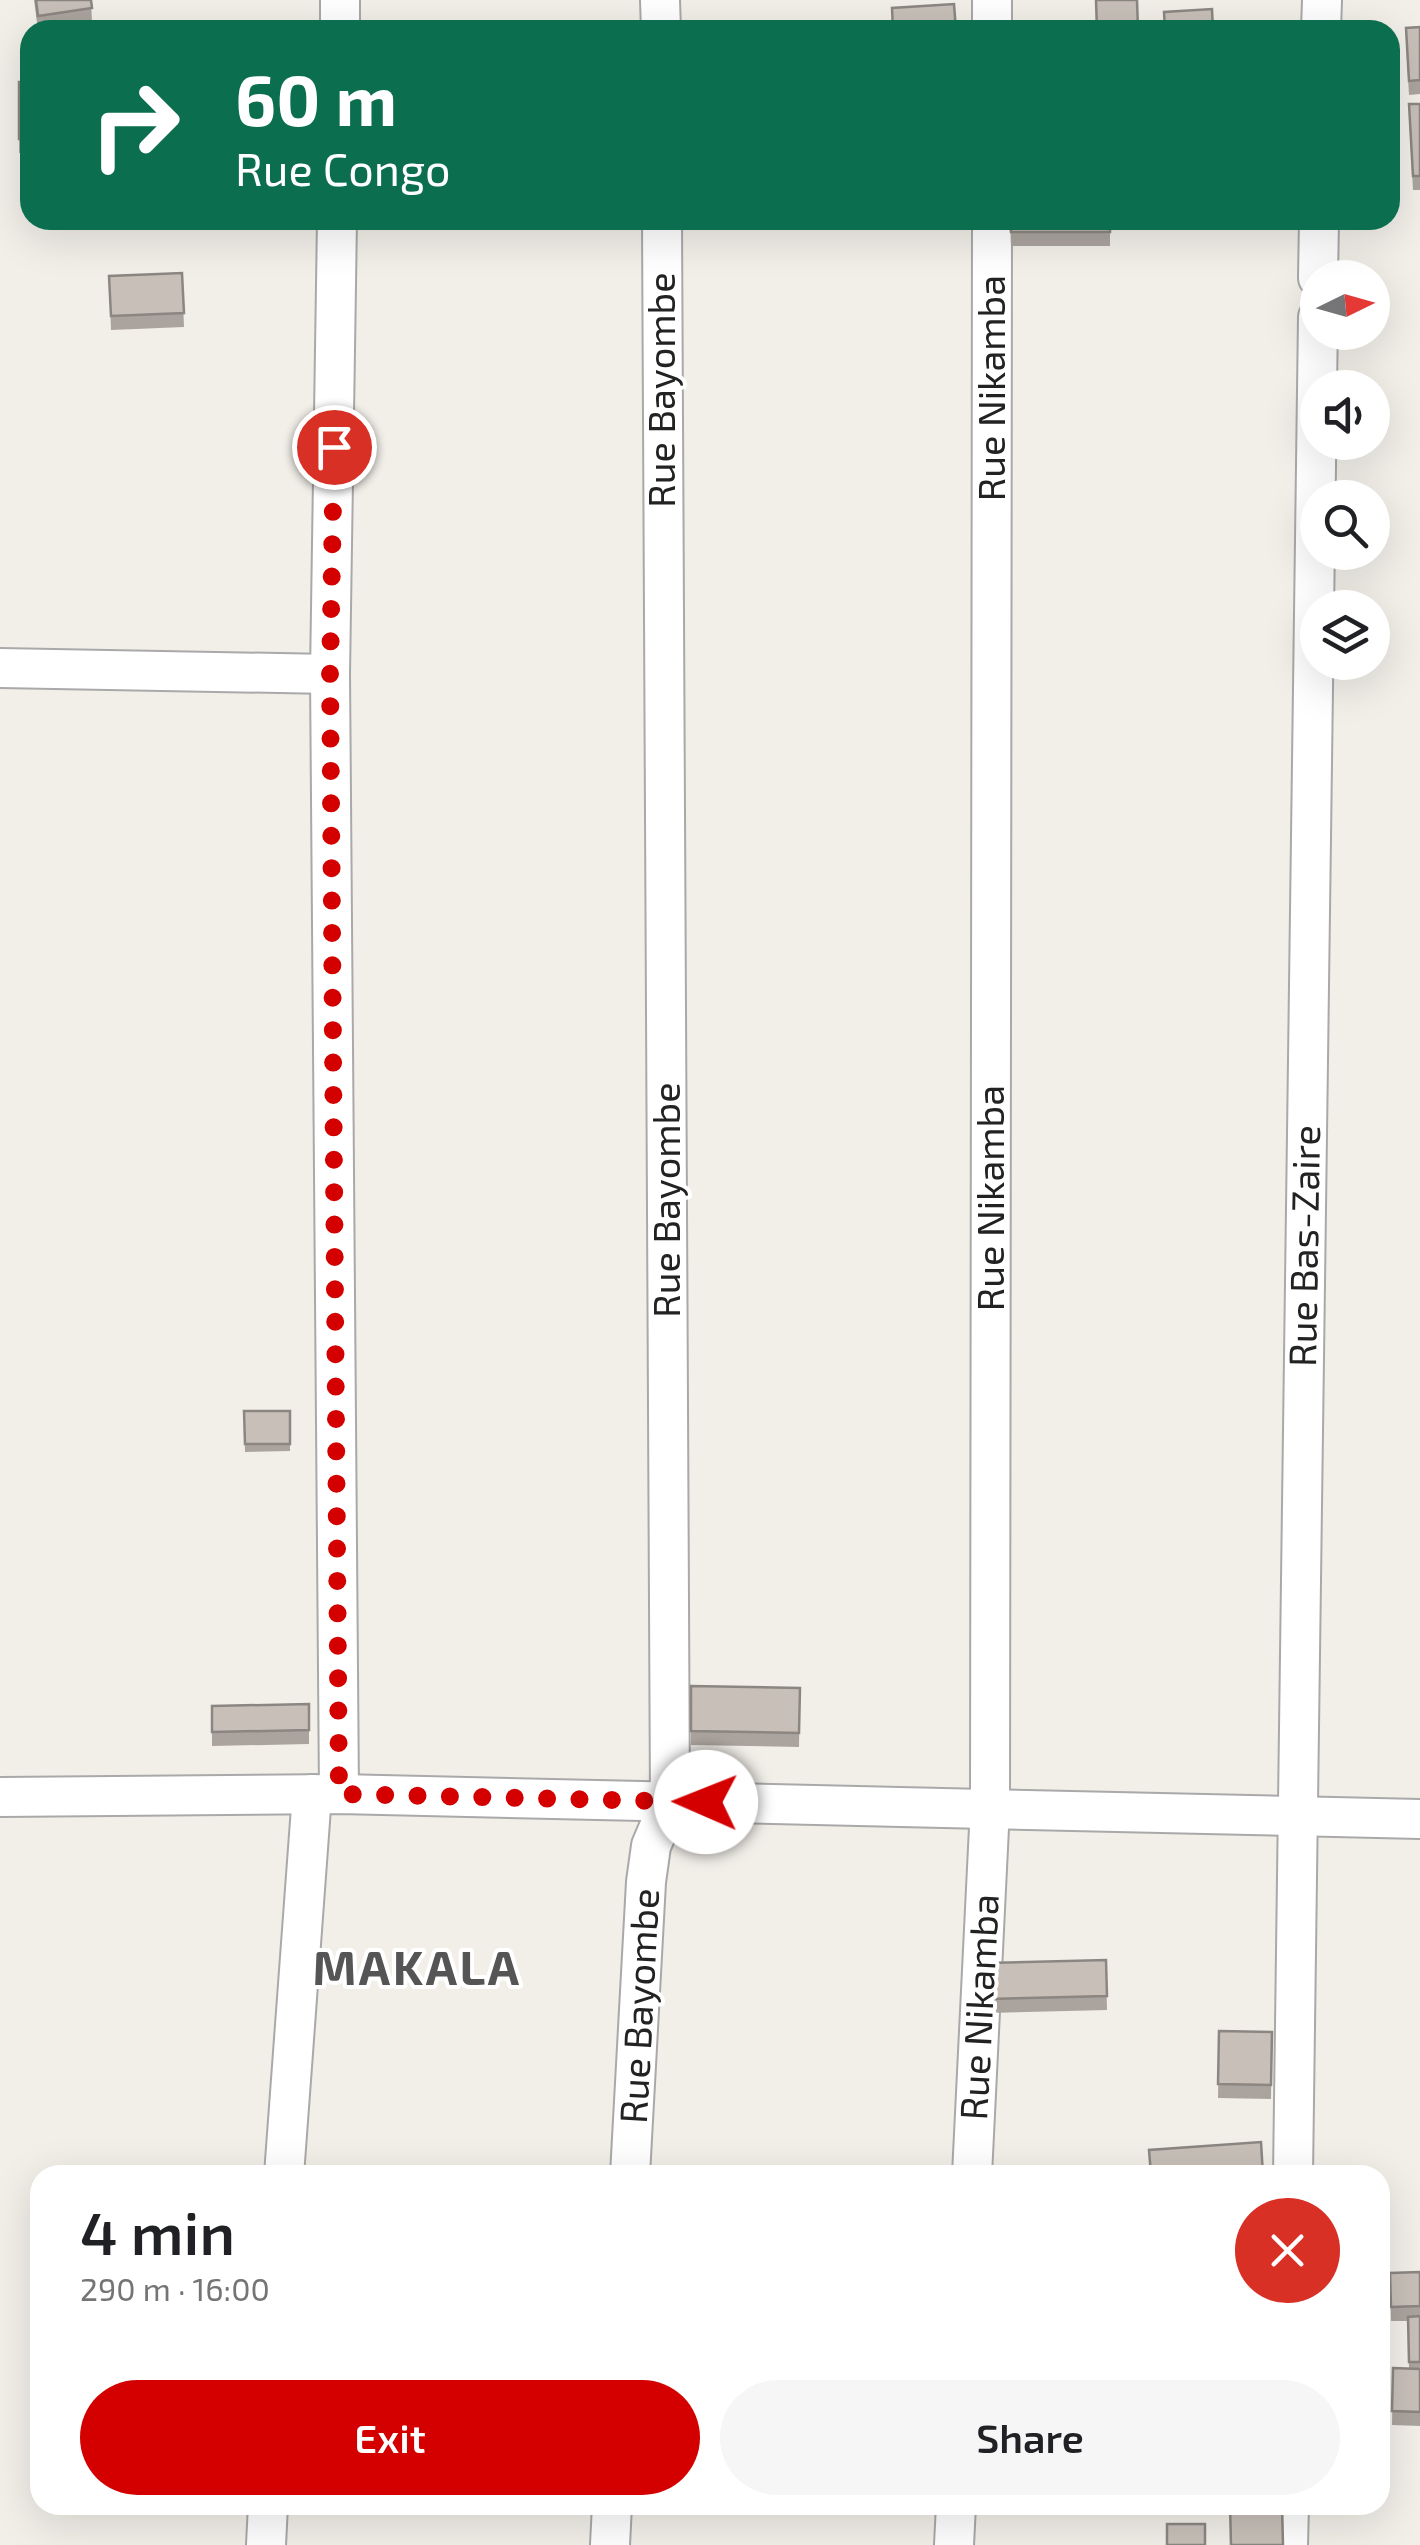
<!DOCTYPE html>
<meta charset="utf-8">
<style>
body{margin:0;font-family:"Exo 2",sans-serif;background:#f6f6f6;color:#202124;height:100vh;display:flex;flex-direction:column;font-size:38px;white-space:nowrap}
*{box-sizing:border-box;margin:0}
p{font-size:32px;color:#757577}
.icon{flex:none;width:55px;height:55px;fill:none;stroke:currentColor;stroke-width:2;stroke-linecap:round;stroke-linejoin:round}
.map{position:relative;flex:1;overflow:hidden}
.side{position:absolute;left:30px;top:2165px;width:1360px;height:350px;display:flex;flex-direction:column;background:#fff;border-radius:30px;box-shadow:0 10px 40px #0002}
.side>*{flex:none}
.banner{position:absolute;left:20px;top:20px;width:1380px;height:210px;border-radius:30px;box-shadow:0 10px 40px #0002;background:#0b6e4f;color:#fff;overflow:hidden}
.needle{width:65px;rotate:85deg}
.tools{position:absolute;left:1300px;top:260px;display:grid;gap:20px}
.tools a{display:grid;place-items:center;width:90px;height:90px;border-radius:50%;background:#fff;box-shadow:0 10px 40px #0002;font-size:50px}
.pin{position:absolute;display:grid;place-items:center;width:85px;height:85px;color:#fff;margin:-42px;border:5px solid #fff;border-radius:50%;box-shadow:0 2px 10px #0007}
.me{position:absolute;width:110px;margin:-55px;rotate:271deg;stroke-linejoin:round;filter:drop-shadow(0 0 8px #0008)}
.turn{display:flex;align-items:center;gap:35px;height:210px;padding:0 50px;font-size:45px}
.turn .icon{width:130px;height:130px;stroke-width:2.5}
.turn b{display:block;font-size:70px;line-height:85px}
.round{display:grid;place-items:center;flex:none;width:105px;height:105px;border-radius:52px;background:#f6f6f6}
.overview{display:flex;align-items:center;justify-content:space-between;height:170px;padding:0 50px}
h1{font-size:60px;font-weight:600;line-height:75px}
.cta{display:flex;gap:20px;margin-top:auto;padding:20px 50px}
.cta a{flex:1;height:115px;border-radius:60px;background:#d40000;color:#fff;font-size:40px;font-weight:600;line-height:115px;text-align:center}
.cta a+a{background:#f6f6f6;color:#202124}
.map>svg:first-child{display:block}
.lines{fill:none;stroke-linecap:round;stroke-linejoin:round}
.minor-casing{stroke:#a9a9a9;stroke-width:42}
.minor{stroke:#fff;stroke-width:38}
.wall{fill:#aba49e}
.building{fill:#c7bfb8;stroke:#8b8681;stroke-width:2.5}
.route{stroke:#d40000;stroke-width:18;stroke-dasharray:0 32.4}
.labels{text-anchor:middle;stroke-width:8;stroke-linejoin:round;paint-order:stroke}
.street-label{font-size:38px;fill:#222;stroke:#fff}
.district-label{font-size:48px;font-weight:bold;letter-spacing:2.5px;fill:#555;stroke:#fff}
</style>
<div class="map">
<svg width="1420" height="2545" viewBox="0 0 1420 2545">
<rect width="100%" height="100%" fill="#f2efe9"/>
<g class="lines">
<defs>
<g id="minor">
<path d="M660,0L661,30"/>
<path d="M340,30V0"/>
<path d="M992,30V0"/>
<path d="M1321,30L1322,0"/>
<path d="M337,220L330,674L339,1794"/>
<path d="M1318,278L1319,220"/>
<path d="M0,668L330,674"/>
<path d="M0,1797L339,1794L1420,1819"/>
<path d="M284,2175L312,1794"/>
<path d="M630,2175L646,1882L651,1846L670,1801L662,220"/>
<path d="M972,2175L990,1807L992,220"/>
<path d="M1293,2175L1318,317"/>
<path d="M266,2545L268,2505"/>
<path d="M610,2545L612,2505"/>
<path d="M954,2545L956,2505"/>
<path d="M1288,2545L1289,2505"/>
</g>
</defs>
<use href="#minor" class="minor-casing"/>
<use href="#minor" class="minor"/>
</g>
<g class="wall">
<path d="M34,0H91L92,22L38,30Z"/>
<path d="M1420,27V94L1409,95L1406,42Z"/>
<rect x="1390" y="79" width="7" height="45"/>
<rect x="19" y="82" width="11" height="71"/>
<path d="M1420,104V190H1413L1409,118Z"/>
<path d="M1010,220H1110V246H1011Z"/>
<path d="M182,273L184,327L111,330L109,276Z"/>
<path d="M244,1411H290V1451L245,1452Z"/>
<path d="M691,1686L800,1688L799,1747L691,1745Z"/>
<path d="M309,1704V1744L212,1746V1706Z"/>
<path d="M1106,1960L1107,2010L989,2013L988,1963Z"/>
<path d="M1219,2031L1272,2032L1271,2099L1218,2098Z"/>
<path d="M1420,2272V2426L1392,2425L1393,2368L1409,2369L1408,2321H1391L1390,2273Z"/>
</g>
<g class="building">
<path d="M36,0H91L92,8L38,16Z"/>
<path d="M1096,0H1137L1138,30H1097Z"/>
<path d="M954,4L956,30H893L892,8Z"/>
<path d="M1212,9L1213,30H1165L1164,12Z"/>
<path d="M1420,27V80L1409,81L1406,28Z"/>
<rect x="1390" y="79" width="7" height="38"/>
<rect x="19" y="82" width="11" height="57"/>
<path d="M1409,104H1420V176H1413Z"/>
<path d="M1010,220H1110V232H1011Z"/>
<path d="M182,273L184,313L111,316L109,276Z"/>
<path d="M244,1411H290V1444H245Z"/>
<path d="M691,1686L800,1688L799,1733L691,1731Z"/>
<path d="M309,1704V1730L212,1732V1706Z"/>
<path d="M1106,1960L1107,1996L989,1999L988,1963Z"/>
<path d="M1219,2031L1272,2032L1271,2085L1218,2084Z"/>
<path d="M1261,2142L1263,2175H1151L1149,2150Z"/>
<path d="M1420,2272V2306L1391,2307L1390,2273Z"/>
<path d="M1420,2316V2362H1409L1408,2317Z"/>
<path d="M1393,2368L1420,2369V2412L1392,2411Z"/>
<path d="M1230,2505H1282L1283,2545H1231Z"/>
<rect x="1167" y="2524" width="38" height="21"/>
</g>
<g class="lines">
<path class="route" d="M334,447L330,674L339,1794L706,1802"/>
</g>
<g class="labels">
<g class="street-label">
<text transform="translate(992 388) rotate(-90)" y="13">Rue Nikamba</text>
<text transform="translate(662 390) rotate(-90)" y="13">Rue Bayombe</text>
<text transform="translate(991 1198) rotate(-90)" y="13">Rue Nikamba</text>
<text transform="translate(667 1200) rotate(-90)" y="13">Rue Bayombe</text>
<text transform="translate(1305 1246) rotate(-89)" y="13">Rue Bas-Zaire</text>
<text transform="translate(640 2006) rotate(-87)" y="13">Rue Bayombe</text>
<text transform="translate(980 2007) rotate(-87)" y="13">Rue Nikamba</text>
</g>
<g class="district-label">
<text x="417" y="1985">MAKALA</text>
</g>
</g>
</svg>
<div class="tools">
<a><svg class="needle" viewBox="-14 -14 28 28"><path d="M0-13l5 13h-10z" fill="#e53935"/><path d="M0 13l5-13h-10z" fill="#757577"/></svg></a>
<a><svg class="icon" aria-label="sound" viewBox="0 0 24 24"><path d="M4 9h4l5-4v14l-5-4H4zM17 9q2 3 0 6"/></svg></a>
<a><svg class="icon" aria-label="search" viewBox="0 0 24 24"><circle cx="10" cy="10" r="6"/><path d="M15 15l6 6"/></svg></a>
<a><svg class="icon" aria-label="layers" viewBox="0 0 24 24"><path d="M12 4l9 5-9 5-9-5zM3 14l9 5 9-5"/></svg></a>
</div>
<div class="pin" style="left:334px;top:447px;background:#d93025"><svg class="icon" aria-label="arrive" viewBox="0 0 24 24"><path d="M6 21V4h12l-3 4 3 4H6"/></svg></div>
<svg class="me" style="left:706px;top:1802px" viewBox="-20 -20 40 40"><circle r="19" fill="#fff"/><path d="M0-13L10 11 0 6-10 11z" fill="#d40000"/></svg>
<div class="banner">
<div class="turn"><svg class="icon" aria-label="right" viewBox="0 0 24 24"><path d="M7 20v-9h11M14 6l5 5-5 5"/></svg><div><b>60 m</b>Rue Congo</div></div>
</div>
<section class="side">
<div class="overview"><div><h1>4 min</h1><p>290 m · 16:00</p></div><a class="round" style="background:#d93025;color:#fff"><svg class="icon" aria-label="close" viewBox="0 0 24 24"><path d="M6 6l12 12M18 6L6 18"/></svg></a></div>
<div class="cta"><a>Exit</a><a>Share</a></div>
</section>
</div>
